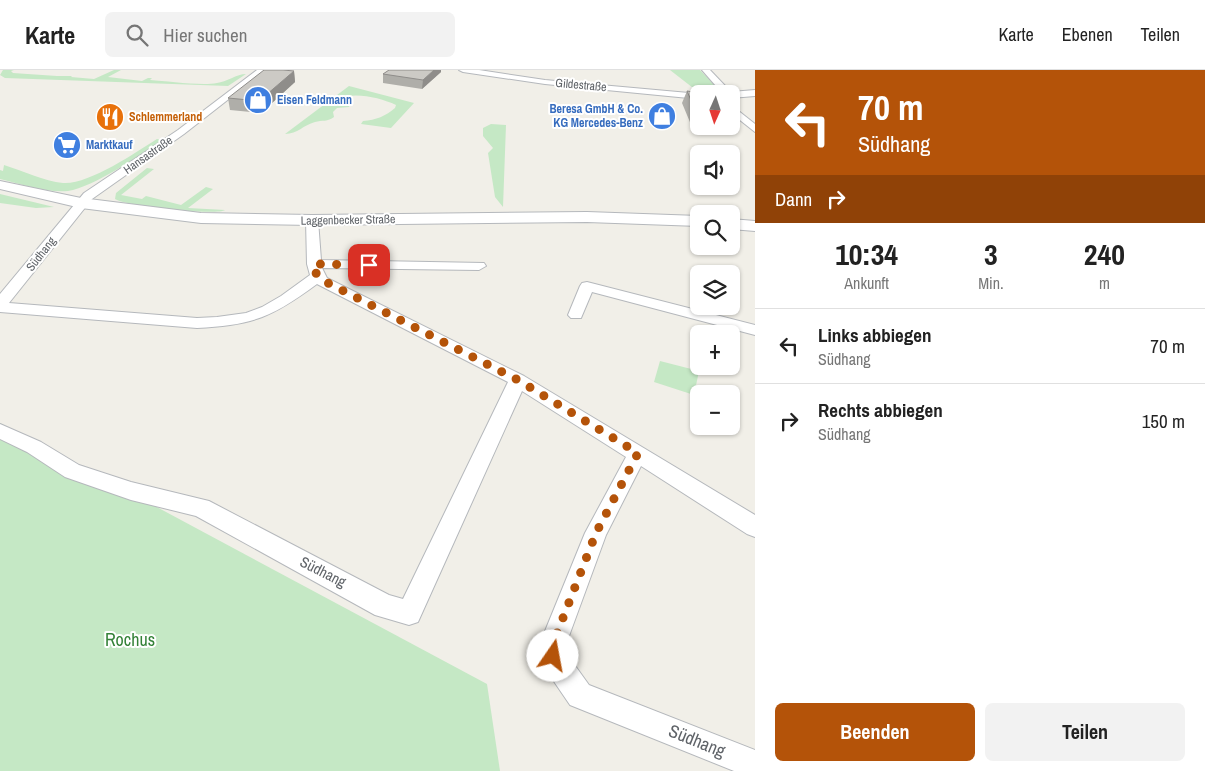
<!DOCTYPE html>
<html lang="de">
<meta charset="utf-8">
<style>
body{margin:0;font-family:"Archivo Narrow",sans-serif;background:#f2f2f2;color:#222;height:100vh;display:flex;flex-direction:column;font-size:19px;white-space:nowrap}
*{box-sizing:border-box;margin:0}
p{font-size:16px;color:#767676}
.icon{flex:none;width:28px;height:28px;fill:none;stroke:currentColor;stroke-width:2;stroke-linecap:round;stroke-linejoin:round}
.map{position:relative;flex:1;overflow:hidden}
.panel{display:flex;flex-direction:column;background:#fff;width:450px}
.panel>*{flex:none}
.hud{background:#b45309;color:#fff;overflow:hidden}
.needle{width:32px;rotate:183deg}
.fabs{position:absolute;left:690px;top:15px;display:grid;gap:10px}
.fabs a{display:grid;place-items:center;width:50px;height:50px;border-radius:8px;background:#fff;box-shadow:0 1px 4px #0004;font-size:25px}
.pin{position:absolute;display:grid;place-items:center;width:42px;height:42px;color:#fff;margin:-21px;border-radius:10px;box-shadow:0 2px 8px #0006}
.me{position:absolute;width:55px;margin:-28px;rotate:12deg;stroke-linejoin:round;filter:drop-shadow(0 0 4px #0008)}
.turn{display:flex;align-items:center;gap:18px;height:105px;padding:0 20px;font-size:22px}
.turn .icon{width:65px;height:65px;stroke-width:2.5}
.turn b{display:block;font-size:35px;line-height:42px}
.then{display:flex;align-items:center;height:48px;padding:0 20px;background:#0003;gap:10px;font-size:19px}
.eta{display:flex;justify-content:space-evenly;align-items:center;height:85px;text-align:center}
.eta b{font-size:30px;font-weight:700;line-height:35px}
.primary-button{display:flex;gap:10px;margin-top:auto;padding:10px 20px}
.primary-button a{flex:1;height:58px;border-radius:8px;background:#b45309;color:#fff;font-size:20px;font-weight:700;line-height:58px;text-align:center}
.primary-button a+a{background:#f2f2f2;color:#222}
ul{padding:0;list-style:none}
li{display:flex;align-items:center;gap:15px;height:75px;padding:0 20px;border-top:1px solid #e0e0e0}
li div{flex:1}
li b{display:block;font-size:19px}
li em{font-style:normal}
header{display:flex;align-items:center;gap:30px;box-sizing:border-box;height:70px;padding:0 25px;background:#fff;border-bottom:1px solid #e0e0e0}
header strong{font-size:24px}
nav{display:flex;gap:28px;margin-inline-start:auto;font-size:18px}
.search{width:350px;height:45px;background:#f2f2f2;display:flex;align-items:center;gap:12px;box-sizing:border-box;padding:0 18px;border-radius:8px;color:#767676;font-size:19px}
main{display:flex;flex:1;min-height:0}
.map>svg:first-child{display:block}
.green{fill:#c5e8c5}
.lines{fill:none;stroke-linecap:round;stroke-linejoin:round}
.minor-casing{stroke:#b5b8bc;stroke-width:2}
.tertiary-casing{stroke:#b5b8bc;stroke-width:2}
.minor{fill:#fff;fill-rule:evenodd}
.tertiary{fill:#fff;fill-rule:evenodd}
.wall{fill:#afaea9}
.shaded-wall{fill:#8f8d8a}
.building{fill:#cccac5;stroke:#8f8d8a}
.route{stroke:#b45309;stroke-width:9;stroke-dasharray:0 16.2}
.labels{text-anchor:middle;stroke-width:4;stroke-linejoin:round;paint-order:stroke}
.far-street-label{font-size:12px;fill:#5f6368;stroke:#fff}
.far-shop-label{font-size:12px;font-weight:bold;fill:#366cbe;stroke:#fff;text-anchor:start}
.far-food-label{font-size:12px;font-weight:bold;fill:#c56008;stroke:#fff;text-anchor:start}
.street-label{font-size:15px;fill:#5f6368;stroke:#fff}
.near-park-label{font-size:18px;fill:#348238;stroke:#fff}
.near-street-label{font-size:18px;fill:#5f6368;stroke:#fff}
</style>
<header>
<strong>Karte</strong>
<div class="search"><svg class="icon" aria-label="search" viewBox="0 0 24 24"><circle cx="10" cy="10" r="6"/><path d="M15 15l6 6"/></svg>Hier suchen</div>
<nav><a>Karte</a><a>Ebenen</a><a>Teilen</a></nav>
</header>
<main>
<div class="map">
<svg width="755" height="701" viewBox="0 0 755 701">
<rect width="100%" height="100%" fill="#f1efe8"/>
<g class="green">
<path d="M3,0H14L11,1L13,3L57,6H72L71,7L94,9L114,0H121L108,7L142,11L148,8H152L150,10C167,11 201,16 217,13C226,12 237,4 246,4L228,16L5,8L0,5Z"/>
<path d="M670,0H700L718,19V21H697Z"/>
<path d="M349,16L414,33L391,58L361,54L363,51C376,50 386,46 395,38L396,35C381,28 356,22 341,28L350,33L349,37L337,38L333,42L334,47C328,52 322,50 315,52C303,55 298,64 285,64Z"/>
<path d="M491,54L506,55L503,137L495,127L488,83L493,78L483,66V58Z"/>
<path d="M157,69L162,70C140,85 94,117 68,121C47,123 20,114 0,109V100L3,101L4,95C23,101 44,111 63,113C88,115 135,83 157,69Z"/>
<path d="M147,98L154,99L121,125L142,129L146,126L181,135L206,117L213,119L188,138L225,140C216,146 125,136 115,129L116,123Z"/>
<path d="M0,124L54,137L36,138L0,133Z"/>
<path d="M660,291L699,301L694,325L654,312Z"/>
<path d="M0,353L487,614L500,701H0Z"/>
</g>
<g class="lines">
<defs>
<g id="minor">
<path d="M257,0H266L184,64L92,129L9,233L197,248L217,247L246,243L262,237L281,226L310,205L307,194L306,150L312,146L318,150L321,190L484,193L486,196L479,200L322,198L327,208L524,306L755,445V467L747,464L641,396L606,465L569,566L566,583L589,615L755,680V701H734L570,635L555,613L540,586L543,566L585,463L626,387L522,321L418,552L409,555L375,545L196,446L131,430L65,407L27,382L0,369V354L41,372L79,395L131,412L209,431L389,525L403,529L508,312L317,214C272,247 254,255 197,258L0,242V224L84,123L178,60Z"/>
<path d="M459,0H479L545,10L700,24H699V29L545,14L463,2Z"/>
<path d="M702,0H710L731,22L755,20V26L731,28V24H723Z"/>
<path d="M731,35L755,54V62L731,43Z"/>
<path d="M587,212L755,255V265L592,222L581,248H571L568,245L580,216L582,213Z"/>
</g>
<g id="tertiary">
<path d="M0,111L81,128L201,143L312,145L587,142L699,146V156L587,152L312,155L201,153L81,138L0,119Z"/>
<path d="M731,149L755,151V161L731,159Z"/>
</g>
</defs>
<use href="#minor" class="minor-casing"/>
<use href="#tertiary" class="tertiary-casing"/>
<use href="#minor" class="minor"/>
<use href="#tertiary" class="tertiary"/>
</g>
<g class="wall">
<path d="M294,1L295,12L261,43L230,40L228,28Z"/>
<path d="M441,2L422,19L383,13V4Z"/>
<path d="M687,21L699,24V56H727L725,60L692,57L682,33Z"/>
</g>
<g class="shaded-wall">
<path d="M434,0H441V2L422,19L423,10Z"/>
<path d="M294,1L295,12L261,43L259,31Z"/>
</g>
<g class="building">
<path d="M264,0H283L294,1L259,31L228,28Z"/>
<path d="M389,0H434L423,10L383,4Z"/>
<path d="M687,21L709,24H699V44H697Z"/>
</g>
<g class="lines">
<path class="route" d="M369,195L314,194L315,202L322,210L518,310L638,383L596,463L556,566L553,586"/>
</g>
<defs>
<symbol id="shop-disc" viewBox="-11 -11 22 22"><circle r="9.5" fill="#3f7fe0" stroke="#fff"/><path d="M-5-2.5h2.3a2.7 3.5 0 0 1 5.4 0H5L5.5 6h-11ZM-1.5-2.5h3a1.5 2.3 0 0 0-3 0Z" fill="#fff"/></symbol>
<symbol id="restaurant-disc" viewBox="-11 -11 22 22"><circle r="9.5" fill="#e8710a" stroke="#fff"/><path d="M-5-6h1v4h1v-4h1v4h1v-4h1v5L-1.5 .5V6h-2V.5L-5-1ZM5-6V6H3V1.5H1.5Q1.5-4 5-6Z" fill="#fff"/></symbol>
<symbol id="supermarket-disc" viewBox="-11 -11 22 22"><circle r="9.5" fill="#3f7fe0" stroke="#fff"/><path d="M-6-5.5h2.5l.6 2H6L4.5 2H-2.5L-4.4-4H-6ZM-1.5 3.2a1.3 1.3 0 1 0 .1 0ZM3 3.2a1.3 1.3 0 1 0 .1 0Z" fill="#fff"/></symbol>
</defs>
<g fill-rule="evenodd">
<use href="#shop-disc" x="242" y="14" width="32" height="32"/>
<use href="#shop-disc" x="646" y="30" width="32" height="32"/>
<use href="#restaurant-disc" x="94" y="31" width="32" height="32"/>
<use href="#supermarket-disc" x="51" y="59" width="32" height="32"/>
</g>
<g class="labels">
<g class="far-street-label">
<text transform="translate(581 15) rotate(5)" y="4">Gildestraße</text>
<text transform="translate(148 85) rotate(-35)" y="4">Hansastraße</text>
<text transform="translate(348 150) rotate(-1)" y="4">Laggenbecker Straße</text>
<text transform="translate(41 184) rotate(-52)" y="4">Südhang</text>
</g>
<g class="far-shop-label">
<text x="277" y="34">Eisen Feldmann</text>
<text x="643" y="43" text-anchor="end">Beresa GmbH &amp; Co.<tspan x="643" dy="14">KG Mercedes-Benz</tspan></text>
<text x="86" y="79">Marktkauf</text>
</g>
<g class="far-food-label">
<text x="129" y="51">Schlemmerland</text>
</g>
<g class="street-label">
<text transform="translate(323 502) rotate(27)" y="5">Südhang</text>
</g>
<g class="near-park-label">
<text x="130" y="576">Rochus</text>
</g>
<g class="near-street-label">
<text transform="translate(697 671) rotate(22)" y="6">Südhang</text>
</g>
</g>
</svg>
<div class="fabs">
<a><svg class="needle" viewBox="-14 -14 28 28"><path d="M0-13l5 13h-10z" fill="#e53935"/><path d="M0 13l5-13h-10z" fill="#767676"/></svg></a>
<a><svg class="icon" aria-label="sound" viewBox="0 0 24 24"><path d="M4 9h4l5-4v14l-5-4H4zM17 9q2 3 0 6"/></svg></a>
<a><svg class="icon" aria-label="search" viewBox="0 0 24 24"><circle cx="10" cy="10" r="6"/><path d="M15 15l6 6"/></svg></a>
<a><svg class="icon" aria-label="layers" viewBox="0 0 24 24"><path d="M12 4l9 5-9 5-9-5zM3 14l9 5 9-5"/></svg></a>
<a>+</a>
<a>−</a>
</div>
<div class="pin" style="left:369px;top:195px;background:#d93025"><svg class="icon" aria-label="arrive" viewBox="0 0 24 24"><path d="M6 21V4h12l-3 4 3 4H6"/></svg></div>
<svg class="me" style="left:553px;top:586px" viewBox="-20 -20 40 40"><circle r="19" fill="#fff"/><path d="M0-13L10 11 0 6-10 11z" fill="#b45309"/></svg>
</div>
<section class="panel">
<div class="hud">
<div class="turn"><svg class="icon" aria-label="left" viewBox="0 0 24 24"><path d="M17 20v-9H6M10 6l-5 5 5 5"/></svg><div><b>70 m</b>Südhang</div></div>
<div class="then">Dann<svg class="icon" aria-label="right" viewBox="0 0 24 24"><path d="M7 20v-9h11M14 6l5 5-5 5"/></svg></div>
</div>
<div class="eta">
<div><b>10:34</b><p>Ankunft</p></div>
<div><b>3</b><p>Min.</p></div>
<div><b>240</b><p>m</p></div>
</div>
<ul>
<li><svg class="icon" aria-label="left" viewBox="0 0 24 24"><path d="M17 20v-9H6M10 6l-5 5 5 5"/></svg><div><b>Links abbiegen</b><p>Südhang</p></div><em>70 m</em></li>
<li><svg class="icon" aria-label="right" viewBox="0 0 24 24"><path d="M7 20v-9h11M14 6l5 5-5 5"/></svg><div><b>Rechts abbiegen</b><p>Südhang</p></div><em>150 m</em></li>
</ul>
<div class="primary-button"><a>Beenden</a><a>Teilen</a></div>
</section>
</main>
